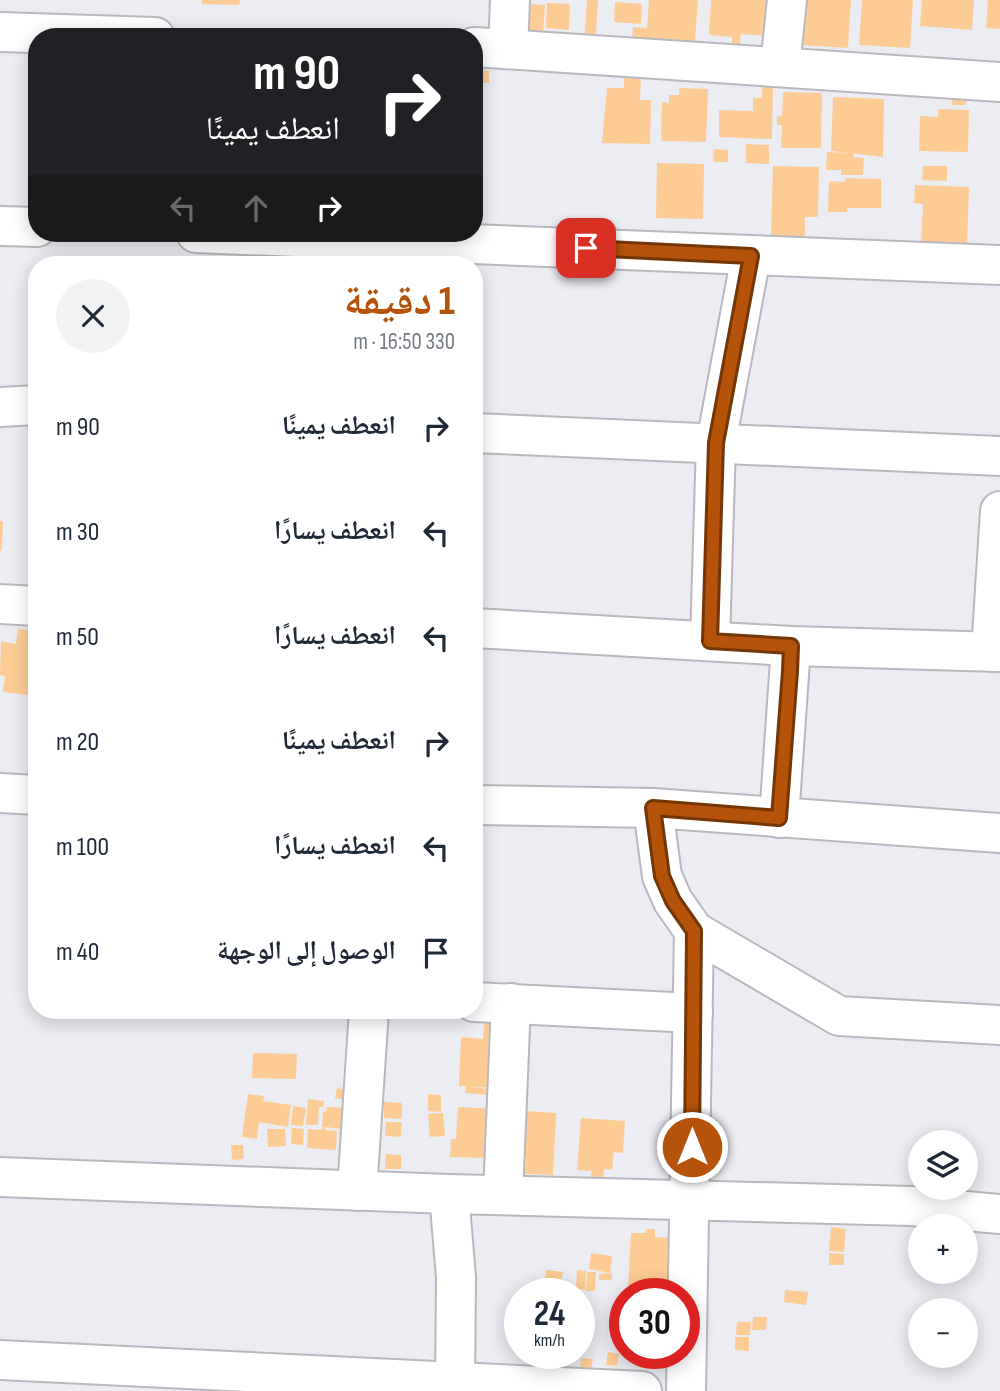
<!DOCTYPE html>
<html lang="ar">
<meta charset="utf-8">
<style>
body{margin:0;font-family:"Sofia Sans Condensed","Noto Naskh Arabic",sans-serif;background:#f2f2f3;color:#1f2937;direction:rtl;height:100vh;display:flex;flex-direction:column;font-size:26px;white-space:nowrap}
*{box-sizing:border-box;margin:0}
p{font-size:23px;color:#747a83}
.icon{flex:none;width:38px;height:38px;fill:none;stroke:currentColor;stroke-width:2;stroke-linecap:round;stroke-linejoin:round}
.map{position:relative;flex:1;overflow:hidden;direction:ltr}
.details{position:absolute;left:28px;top:256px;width:455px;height:763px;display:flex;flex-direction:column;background:#fff;border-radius:28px;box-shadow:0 4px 18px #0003;direction:rtl}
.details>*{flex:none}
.top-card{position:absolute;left:28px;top:28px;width:455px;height:214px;border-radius:28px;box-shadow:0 4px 18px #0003;direction:rtl;background:#202124;color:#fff;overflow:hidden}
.fabs{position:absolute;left:908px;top:1130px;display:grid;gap:14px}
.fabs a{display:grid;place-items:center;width:70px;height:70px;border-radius:50%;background:#fff;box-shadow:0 4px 18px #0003;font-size:35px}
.speed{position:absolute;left:504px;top:1278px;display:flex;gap:14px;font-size:35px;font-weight:700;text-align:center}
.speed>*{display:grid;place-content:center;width:91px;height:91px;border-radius:50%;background:#fff;box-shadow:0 4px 18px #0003;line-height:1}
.speed small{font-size:18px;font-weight:400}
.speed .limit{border:10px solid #d22;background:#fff;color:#111}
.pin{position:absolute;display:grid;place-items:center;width:60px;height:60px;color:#fff;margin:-30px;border-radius:14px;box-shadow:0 4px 10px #0006}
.me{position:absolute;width:77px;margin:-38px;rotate:0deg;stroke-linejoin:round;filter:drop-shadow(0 0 5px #0008)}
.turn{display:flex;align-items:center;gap:24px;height:147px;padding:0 28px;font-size:32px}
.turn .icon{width:91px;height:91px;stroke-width:2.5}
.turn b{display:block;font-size:49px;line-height:60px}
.lanes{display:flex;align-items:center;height:66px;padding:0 28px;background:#0003;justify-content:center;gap:35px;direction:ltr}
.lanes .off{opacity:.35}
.round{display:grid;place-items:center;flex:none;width:74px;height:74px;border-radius:37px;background:#f2f2f3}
.headline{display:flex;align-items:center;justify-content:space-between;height:119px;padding:0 28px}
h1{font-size:42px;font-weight:700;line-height:52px;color:#b45309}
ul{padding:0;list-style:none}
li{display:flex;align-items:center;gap:21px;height:105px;padding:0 28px}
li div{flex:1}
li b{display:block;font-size:26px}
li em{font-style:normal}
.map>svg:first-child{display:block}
.building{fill:#fdcc94}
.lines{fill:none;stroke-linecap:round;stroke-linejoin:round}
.minor-casing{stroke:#b9b8bf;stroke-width:42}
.minor{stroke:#fff;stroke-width:38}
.route-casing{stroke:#753606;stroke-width:18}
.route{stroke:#b45309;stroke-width:12}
</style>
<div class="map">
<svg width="1000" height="1391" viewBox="0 0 1000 1391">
<rect width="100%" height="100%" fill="#ececf3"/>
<g class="building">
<path d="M202,0H240L239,5L202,4Z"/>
<path d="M587,0H598L595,48L584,47Z"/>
<path d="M649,0H698L695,41L646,38V42L632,41L633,27L647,28Z"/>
<path d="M711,0H768L766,36L741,34L740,46H732V37L709,35Z"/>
<path d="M804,0H851L848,48L800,45Z"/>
<path d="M862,0H913L910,48L859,45Z"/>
<path d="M922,0H974L972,30L920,26Z"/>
<path d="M988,0H1000V29L986,28Z"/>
<path d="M615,2L642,4L641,24L614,22Z"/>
<path d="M547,3L570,4L569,30L546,28Z"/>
<path d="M530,4L545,5L543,33L528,32Z"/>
<path d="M476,70L489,71V83L475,82Z"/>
<path d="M624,75H641L640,100H651L650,144L602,143L607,88H624Z"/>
<path d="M762,86H773L772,139L719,137V110L753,111V98H762Z"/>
<path d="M679,88L708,89L706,142L661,141L662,102L669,103V95H679Z"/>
<path d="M783,92L822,93L821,148H781L782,125H777V116H782Z"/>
<path d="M952,93L967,94L966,105H952Z"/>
<path d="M833,97L884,99L883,157L831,151Z"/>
<rect x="474" y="102" width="3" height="28"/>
<path d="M938,109L969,110L968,152L919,151L920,116L938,117Z"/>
<path d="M746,144L769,145V164L746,163Z"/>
<path d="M714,149L728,150V162H713Z"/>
<path d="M827,152L854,153V157L864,158L863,175H841V170H826Z"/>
<path d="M657,163L704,164L703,219L656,218Z"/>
<path d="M773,166L819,167L818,217H805V237L771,236Z"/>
<path d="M923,166H947V181L922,180Z"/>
<path d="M845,178L881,179V208H847V212H828L829,181L845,182Z"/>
<path d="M915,185L969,187L967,248L921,247L923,204L914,203Z"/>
<path d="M0,521H3L2,551H0Z"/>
<path d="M18,629L37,631V682L29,681L27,695L3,692L5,676L0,675L1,641L16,644Z"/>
<path d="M485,1019L507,1020L504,1088L472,1087L501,1090V1096L465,1093L466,1086H459L461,1037L483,1039Z"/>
<path d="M253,1053L297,1054L296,1079L252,1078Z"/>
<path d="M337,1088L347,1090L345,1100L335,1098Z"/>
<path d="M248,1094L264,1096L263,1101L291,1105L288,1127L259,1122L257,1139L242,1137Z"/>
<path d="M428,1094L441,1095V1112L428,1111Z"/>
<path d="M308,1099L324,1101L323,1107H319L318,1125H306Z"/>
<path d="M384,1102L402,1103V1119L384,1118Z"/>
<path d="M293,1106L306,1108L303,1126L291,1125Z"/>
<path d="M327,1107L351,1108L350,1130L325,1127V1130L337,1131L336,1150L307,1148L308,1129L322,1130L323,1111L326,1112Z"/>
<path d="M458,1107L500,1109L498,1155L484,1154L483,1158L450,1157L451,1139H456Z"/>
<path d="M511,1110L556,1113L553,1175L525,1174L526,1158L510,1141Z"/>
<path d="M443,1113L445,1136L430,1137L428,1114Z"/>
<path d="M581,1118L625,1121L623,1153L614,1152L612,1170L604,1169L603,1182L590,1181L592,1171L577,1170Z"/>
<path d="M386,1122H402L401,1137L385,1136Z"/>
<path d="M292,1128L304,1129L303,1145L291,1144Z"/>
<path d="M267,1129H285L286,1146L268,1147Z"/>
<path d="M231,1145H243L244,1159L232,1160Z"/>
<path d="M386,1154L401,1155V1169H385Z"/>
<path d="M831,1227L846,1229L844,1252L829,1251Z"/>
<path d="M646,1229H655V1237L668,1238L667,1251L679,1252L675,1291L628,1289L631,1233H646Z"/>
<path d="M591,1253L612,1256L610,1273L589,1269Z"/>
<path d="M829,1253L844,1254V1265H829Z"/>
<path d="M546,1270L563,1272L561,1282L545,1280Z"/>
<path d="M577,1270L586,1271L585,1290L576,1289Z"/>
<path d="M587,1272H596L595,1291H586Z"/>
<path d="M612,1273V1280H599V1274Z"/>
<path d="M785,1290L808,1292L806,1305L784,1302Z"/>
<path d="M753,1317H767L766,1330H752Z"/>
<path d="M737,1322H751L750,1335H736Z"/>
<path d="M735,1337H749V1351L735,1350Z"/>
<path d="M608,1352L619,1354L617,1366L606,1365Z"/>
<path d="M552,1353H565L564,1366L551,1365Z"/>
<path d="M581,1358L593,1359L591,1369L580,1367Z"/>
</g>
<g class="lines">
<defs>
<g id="minor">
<path d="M0,32L155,37"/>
<path d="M474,47L1000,82"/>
<path d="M508,49L510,0"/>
<path d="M780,66L787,0"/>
<path d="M0,226L37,227"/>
<path d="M196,233L1000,265"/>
<path d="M0,407L37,405"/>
<path d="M474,433L1000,456"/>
<path d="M0,604L37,606"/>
<path d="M474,628L791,646L1000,652"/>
<path d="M710,641L716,443L751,256"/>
<path d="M991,652L1000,511"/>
<path d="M0,793L37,795"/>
<path d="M474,805L653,808L1000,833"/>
<path d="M653,808L662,876L673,901L694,931L839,1016L1000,1025"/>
<path d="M779,818L791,646"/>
<path d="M474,1002L693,1013"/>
<path d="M0,1177L449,1194L911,1206L1000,1214"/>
<path d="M357,1191L369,1010"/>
<path d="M449,1194L456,1277L455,1391"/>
<path d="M503,1195L511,1003"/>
<path d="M0,1360L642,1391"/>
<path d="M686,1391L694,931"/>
</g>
</defs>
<use href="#minor" class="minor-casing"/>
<use href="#minor" class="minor"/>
</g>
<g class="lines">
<defs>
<path id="route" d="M586,248L751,256L716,443L710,641L791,646L790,671L779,818L653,808L662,876L673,901L694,931L692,1147"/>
</defs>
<use href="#route" class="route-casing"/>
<use href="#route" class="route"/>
</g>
</svg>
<div class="fabs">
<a><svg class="icon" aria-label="layers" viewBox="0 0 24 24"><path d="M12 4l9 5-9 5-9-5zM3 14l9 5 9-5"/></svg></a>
<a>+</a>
<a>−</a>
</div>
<div class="speed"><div>24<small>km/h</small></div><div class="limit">30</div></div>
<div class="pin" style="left:586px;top:248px;background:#d93025"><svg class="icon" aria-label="arrive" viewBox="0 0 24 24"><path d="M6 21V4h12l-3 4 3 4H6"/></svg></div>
<svg class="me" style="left:692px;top:1147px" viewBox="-20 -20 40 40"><circle r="17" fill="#b45309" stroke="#fff" stroke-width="3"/><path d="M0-11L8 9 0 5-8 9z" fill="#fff"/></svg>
<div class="top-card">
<div class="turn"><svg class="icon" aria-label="right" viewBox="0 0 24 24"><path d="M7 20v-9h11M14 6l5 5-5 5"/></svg><div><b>90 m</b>انعطف يمينًا</div></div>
<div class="lanes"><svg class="icon off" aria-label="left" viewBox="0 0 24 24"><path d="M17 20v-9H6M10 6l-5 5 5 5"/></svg><svg class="icon off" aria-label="ahead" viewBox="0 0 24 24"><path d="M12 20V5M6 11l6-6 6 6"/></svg><svg class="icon" aria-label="right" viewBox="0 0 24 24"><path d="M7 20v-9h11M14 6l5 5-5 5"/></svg></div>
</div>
<section class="details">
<div class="headline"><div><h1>1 دقيقة</h1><p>330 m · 16:50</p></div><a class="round"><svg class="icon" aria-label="close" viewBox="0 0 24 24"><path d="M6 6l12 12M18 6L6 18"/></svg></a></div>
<ul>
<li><svg class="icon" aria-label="right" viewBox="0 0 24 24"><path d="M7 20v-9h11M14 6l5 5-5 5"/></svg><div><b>انعطف يمينًا</b></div><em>90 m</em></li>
<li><svg class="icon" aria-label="left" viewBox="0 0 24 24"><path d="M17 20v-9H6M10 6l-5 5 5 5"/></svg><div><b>انعطف يسارًا</b></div><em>30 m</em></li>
<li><svg class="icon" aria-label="left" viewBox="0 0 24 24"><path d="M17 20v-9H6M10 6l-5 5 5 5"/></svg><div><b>انعطف يسارًا</b></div><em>50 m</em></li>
<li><svg class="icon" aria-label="right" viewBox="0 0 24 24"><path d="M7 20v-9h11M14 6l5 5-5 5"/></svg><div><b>انعطف يمينًا</b></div><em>20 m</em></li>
<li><svg class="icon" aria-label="left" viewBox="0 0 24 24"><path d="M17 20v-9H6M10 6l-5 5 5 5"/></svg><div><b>انعطف يسارًا</b></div><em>100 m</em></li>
<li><svg class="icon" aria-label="arrive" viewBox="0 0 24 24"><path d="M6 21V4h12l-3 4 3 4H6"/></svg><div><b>الوصول إلى الوجهة</b></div><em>40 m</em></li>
</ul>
</section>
</div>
